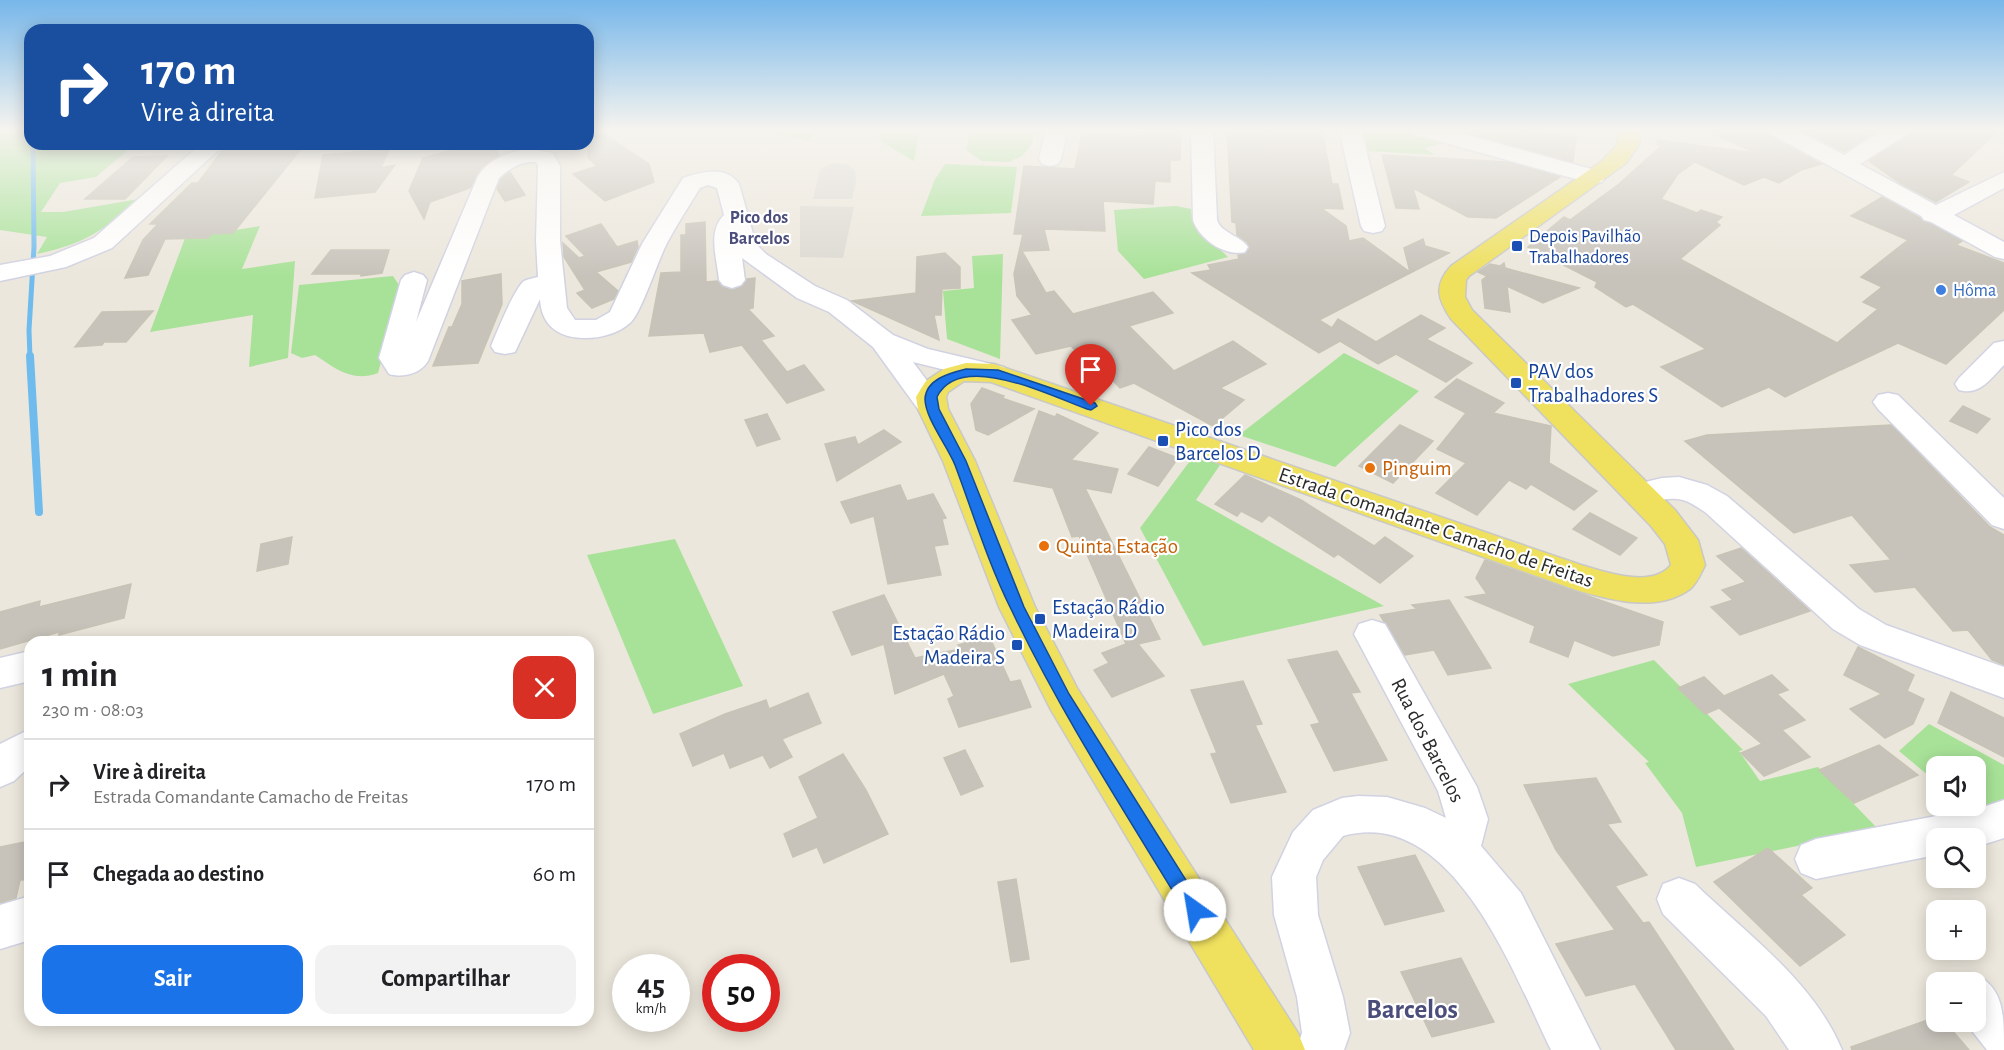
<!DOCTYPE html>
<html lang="pt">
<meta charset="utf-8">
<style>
body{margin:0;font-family:"Alegreya Sans",sans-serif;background:#f2f2f2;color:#202124;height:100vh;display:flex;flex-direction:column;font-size:22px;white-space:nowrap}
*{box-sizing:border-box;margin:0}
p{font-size:20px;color:#757577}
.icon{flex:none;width:33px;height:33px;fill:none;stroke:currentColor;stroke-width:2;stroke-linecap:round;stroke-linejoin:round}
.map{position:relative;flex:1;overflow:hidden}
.drawer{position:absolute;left:24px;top:636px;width:570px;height:390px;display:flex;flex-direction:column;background:#fff;border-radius:18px;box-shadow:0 3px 15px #0003}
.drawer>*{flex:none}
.guide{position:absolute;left:24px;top:24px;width:570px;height:126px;border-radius:18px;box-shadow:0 3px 15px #0003;background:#1a4fa0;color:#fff;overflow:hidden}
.buttons{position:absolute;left:1926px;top:756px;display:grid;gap:12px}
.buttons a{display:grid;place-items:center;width:60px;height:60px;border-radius:12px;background:#fff;box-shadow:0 3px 15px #0003;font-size:30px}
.speed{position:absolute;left:612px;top:954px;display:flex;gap:12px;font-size:30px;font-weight:700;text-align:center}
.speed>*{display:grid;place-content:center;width:78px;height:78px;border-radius:50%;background:#fff;box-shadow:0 3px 15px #0003;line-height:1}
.speed small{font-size:15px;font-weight:400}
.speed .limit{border:9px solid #d22;background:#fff;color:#111}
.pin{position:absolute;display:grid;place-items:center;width:51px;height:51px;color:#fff;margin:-62px -26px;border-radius:50% 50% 50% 0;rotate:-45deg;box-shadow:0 0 6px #0007}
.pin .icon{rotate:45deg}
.me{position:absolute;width:66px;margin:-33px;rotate:328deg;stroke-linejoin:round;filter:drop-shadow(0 0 4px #0008)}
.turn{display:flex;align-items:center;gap:21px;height:126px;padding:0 18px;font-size:27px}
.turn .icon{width:78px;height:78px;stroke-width:2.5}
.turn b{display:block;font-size:42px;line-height:51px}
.round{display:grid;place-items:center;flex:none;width:63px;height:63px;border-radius:18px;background:#f2f2f2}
.summary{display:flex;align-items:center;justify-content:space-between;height:102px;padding:0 18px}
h1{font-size:36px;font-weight:700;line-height:45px}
.action{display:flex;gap:12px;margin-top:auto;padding:12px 18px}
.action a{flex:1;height:69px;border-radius:18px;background:#1a73e8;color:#fff;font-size:24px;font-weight:700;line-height:69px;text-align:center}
.action a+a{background:#f2f2f2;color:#202124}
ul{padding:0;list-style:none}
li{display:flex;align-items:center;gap:18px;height:90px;padding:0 18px;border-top:2px solid #e0e0e0}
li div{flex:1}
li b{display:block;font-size:22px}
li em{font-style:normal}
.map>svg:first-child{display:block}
.green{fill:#a8e298}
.plaza{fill:#dcd9d2}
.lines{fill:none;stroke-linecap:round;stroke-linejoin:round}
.stream-far1{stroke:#6fbbed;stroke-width:5}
.stream{stroke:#6fbbed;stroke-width:8}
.building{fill:#c7c3bb;stroke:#c7c3b5;stroke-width:1.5}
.minor-casing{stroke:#d1d2e2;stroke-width:3}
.major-casing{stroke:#c8c8c8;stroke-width:3}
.minor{fill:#fff;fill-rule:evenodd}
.major{fill:#efe05e;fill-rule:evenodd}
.route{fill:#1a73e8;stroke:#114b97;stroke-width:1.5}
.transit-dot{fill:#1a4fb4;stroke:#fff;stroke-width:2}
.shop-dot{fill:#3f7fe0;stroke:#fff;stroke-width:2}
.food-dot{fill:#e8710a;stroke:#fff;stroke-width:2}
.labels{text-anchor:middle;stroke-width:4.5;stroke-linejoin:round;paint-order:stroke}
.far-neighbourhood-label{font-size:18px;font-weight:bold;fill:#4b4d7a;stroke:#fff}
.far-transit-label{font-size:18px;fill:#164399;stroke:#fff;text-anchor:start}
.far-shop-label{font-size:18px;fill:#366cbe;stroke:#fff;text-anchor:start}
.transit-label{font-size:21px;fill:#164399;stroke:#fff;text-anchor:start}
.food-label{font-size:21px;fill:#c56008;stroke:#fff;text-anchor:start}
.street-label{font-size:21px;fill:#2a2a2a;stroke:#fff}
.near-neighbourhood-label{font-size:27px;font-weight:bold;fill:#4b4d7a;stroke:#fff}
</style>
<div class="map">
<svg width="2004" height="1050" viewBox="0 0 2004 1050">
<rect width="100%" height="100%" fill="#ece7dc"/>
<g class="green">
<path d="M0,129H30V144H135L96,177L60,183L41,212H63L139,199C104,230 85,244 37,254L47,237L0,230Z"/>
<path d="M757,129H817L809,141Z"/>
<path d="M904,129H920L914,161L883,143L879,137V134Z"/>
<path d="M970,129H1036L1032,144L1022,156L1009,162L982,161L966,150Z"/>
<path d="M1363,129H1407L1450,141L1424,148L1435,155L1368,151Z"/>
<path d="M945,164L1017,167L1011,213L921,216L935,179Z"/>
<path d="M1176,206L1191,209L1193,223L1228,257L1144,279L1118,251L1114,210Z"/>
<path d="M260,226L242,269L295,261L288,358L249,367L253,315L150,332L185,238Z"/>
<path d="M1003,254L1000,359L947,339L943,291L974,288L972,256Z"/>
<path d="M393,276L401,288L378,373C352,383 335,368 315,355L302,358L291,353L299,285Z"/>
<path d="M1344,353L1419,391L1335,467L1239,435Z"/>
<path d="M1195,454L1220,465L1196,500L1384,606L1203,646L1140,528Z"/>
<path d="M675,539L743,686L653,714L587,555Z"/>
<path d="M1654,660L1743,750L1739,751L1760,781L1818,767L1878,829L1696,867L1682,813L1645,763L1649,762L1568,684Z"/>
<path d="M1929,724L2004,765V808L1979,818L1965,806H1976V766H1936V782L1899,751Z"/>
</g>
<g class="plaza">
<path d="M834,163L849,165L855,171L856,183L852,199H813L820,169Z"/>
<path d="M800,206L854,207L843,258L800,257Z"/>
</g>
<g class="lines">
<path class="stream-far1" d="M30,358L29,330L34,247L33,144"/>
<path class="stream" d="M30,356L39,512"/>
</g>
<g class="building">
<path d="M1145,129H1181L1180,160H1170V182L1155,181L1153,204L1103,201L1105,231L1044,229L1049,250L1022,251L1046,293L1054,291L1073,314L1153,292L1173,313L1129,326L1174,371L1233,341L1266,364L1220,388L1244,400L1213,426L1134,383L1120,388L1108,376L1102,378L1071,346L1036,354L1012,320L1032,315L1017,296L1014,274L1023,234H1014L1024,166L1075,169L1082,132L1145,136Z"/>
<path d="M1227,129H1322L1332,184H1338L1343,209L1321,208L1346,226L1349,241L1363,238L1410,272L1404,248L1423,239L1425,246L1449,253L1319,320L1332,328L1338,319L1376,342L1421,315L1445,328L1426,339L1472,363L1446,382L1396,354L1378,364L1340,341L1319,353L1192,273L1211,270L1208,265L1239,259L1238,255L1245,254L1250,248L1247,242L1237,235L1236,223L1232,222Z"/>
<path d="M1455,129H1527L1576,137L1573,162Z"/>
<path d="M1703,129H1766L1770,136L1821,164L1801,170L1779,183L1764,177L1744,185L1695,162L1678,174L1661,199L1697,213L1701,210L1722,217L1716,222L1720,225L1680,259L1837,343L1878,309L1863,302L1882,287L1861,277L1908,240L1851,216L1882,197L1962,241L1956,245L2004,263V310L1946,364L1898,343L1841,370L1838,368L1840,370L1785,397L1769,387L1722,407L1661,367L1706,349L1633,304L1626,307L1595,287L1597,282L1528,247L1564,217L1570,220L1619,184L1661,146L1657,144L1658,140L1756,153Z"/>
<path d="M1800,129H1880L1844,152Z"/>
<path d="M1912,129H2000L1951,175L1969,182L1936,202L1900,183L1869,161L1908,136Z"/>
<path d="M603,133L649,164L654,182L605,201L573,174L597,166L588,158V139Z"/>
<path d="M227,144H305L233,233L211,234L208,238L165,239L148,275L125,278L143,240L158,224H150L192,183H198Z"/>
<path d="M476,144H492L499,155L481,168L470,188L430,202L424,219L409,191L423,158Z"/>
<path d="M389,149L381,168L395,165L375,192L315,198L323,155Z"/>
<path d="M1382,155L1508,162L1560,177L1496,218L1468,217L1413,188L1419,209L1396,208Z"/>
<path d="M167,156L125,199H85L133,157Z"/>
<path d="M510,172L525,195L505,201L497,189L501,179Z"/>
<path d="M705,222L706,282L717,281L722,287L733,290L743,286L747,279L755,278L753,308L748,309L774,336L761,340L787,372L804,365L824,390L787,403L742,345L710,352L704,333L649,336L661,273L681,272V235H686V224Z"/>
<path d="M601,224L617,247L637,241L638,247L631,262L596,272L618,291L614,299L592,308L577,293L585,290L564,257L563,243L579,258L585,256L566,236Z"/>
<path d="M331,250H389L382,273L361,276V274H312Z"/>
<path d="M945,253L960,267V288L942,289L941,315H934L939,340L852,301L916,293L917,257Z"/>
<path d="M1504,263L1505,268L1579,288L1543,303L1507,286L1510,312L1485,308L1482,280L1487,276L1478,272L1490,264L1500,266Z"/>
<path d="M501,274L502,304L478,363L433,366L449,327H452L462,304V281Z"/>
<path d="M153,311L126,342H104L102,345L75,347L102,312Z"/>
<path d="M1457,379L1504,403L1493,413L1551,426L1549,463L1597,491L1574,510L1531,484L1526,489L1509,480L1477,515L1436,493L1466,463L1437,449L1466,413L1435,397Z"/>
<path d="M982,388L1004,396L1002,398L1034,409L988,435L976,430L971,404Z"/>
<path d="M1963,406L1990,419L1977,433L1950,421Z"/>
<path d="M1039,411L1055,417L1057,414L1098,433L1071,460L1118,469L1111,493L1085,488L1160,639L1138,644L1164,676L1112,697L1094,670L1109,663L1102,653L1126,644L1079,536L1072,537L1053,488L1014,481Z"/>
<path d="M767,414L780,439L757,446L745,420Z"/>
<path d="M1400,425L1433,441L1393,483L1359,466Z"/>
<path d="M1891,425L1990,527L2004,535V665L1992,660L1968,630L1953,631L1915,587L1875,592L1850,565L1891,560L1852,515L1794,533L1685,441L1707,435Z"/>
<path d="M884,430L901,442L837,481L825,444L855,437L858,445Z"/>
<path d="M1149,447L1178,458L1158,486L1128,474Z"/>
<path d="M1245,475L1301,500L1374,546L1385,537L1413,556L1380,583L1338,554L1334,557L1269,515L1262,522L1241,511L1237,516L1215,504Z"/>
<path d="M900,485L907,501L933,494L946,518L942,519L948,544L934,546L941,575L888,584L874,516L851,523L841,502Z"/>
<path d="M1590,513L1637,538L1620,555L1573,529Z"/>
<path d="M292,537L288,564L257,571L261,544Z"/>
<path d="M1741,548L1810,611L1740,635L1711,607L1733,600L1722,590L1746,582L1717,556Z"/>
<path d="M1485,560L1663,622L1659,645L1613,656L1574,640L1568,657L1530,642L1535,626L1466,597L1487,594L1476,578Z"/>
<path d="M131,584L124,618L59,635V632L0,649V612L40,601L39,607Z"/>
<path d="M884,595L915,658L960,649L958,645L989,636L1010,682L1020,680L1031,707L959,727L948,699L954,696L944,674L895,694L884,644L852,655L833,612Z"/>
<path d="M1449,600L1491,668L1448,675L1434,650L1405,655L1380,615L1417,609L1412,605Z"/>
<path d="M1858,647L1914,675L1907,691L1924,699L1913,724L1885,738L1850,709L1882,694L1844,675Z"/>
<path d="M1337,651L1360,692L1351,693L1387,760L1334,771L1311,725L1320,723L1288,660Z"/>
<path d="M1772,675L1788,690L1777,694L1805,720L1782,730L1810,757L1764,776L1741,753L1762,744L1719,708L1705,714L1678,688L1704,677L1724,696Z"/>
<path d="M1243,681L1262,724L1255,725L1286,792L1231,803L1211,754L1217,753L1191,690Z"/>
<path d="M1951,692L2004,718V757L1938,723Z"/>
<path d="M808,693L821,723L782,739L792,757L770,768L763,755L730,768L724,753L693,766L680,734L725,714L766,700L769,709Z"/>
<path d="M1879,745L1918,775L1854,803L1819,770Z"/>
<path d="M965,750L983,786L961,795L944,758Z"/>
<path d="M843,754L866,790L888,834L824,863L817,847L793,857L784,834L818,818L799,777Z"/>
<path d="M1596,778L1621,822L1607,824L1647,875L1615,886L1643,923L1649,922L1734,1050H1676L1635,984L1586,996L1556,944L1615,930L1556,850L1524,785Z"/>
<path d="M30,841V863L23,880H20L16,898L0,903V847Z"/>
<path d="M1768,848L1812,888L1801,895L1845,935L1800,966L1714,882Z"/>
<path d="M1415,855L1444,911L1385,925L1358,867Z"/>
<path d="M1016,879L1029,959L1011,962L998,882Z"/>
<path d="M1461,958L1494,1022L1432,1037L1401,972Z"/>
<path d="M1936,1017V1022H1945L1969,1050H1852L1851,1047Z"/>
</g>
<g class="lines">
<defs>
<g id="minor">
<path d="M1046,129H1068L1061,159L1058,164L1050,166L1042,164L1039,159Z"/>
<path d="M1191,129H1213L1217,220C1221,233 1241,236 1248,247L1245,252C1225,257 1199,239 1193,220Z"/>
<path d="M1339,129H1361L1385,226L1382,231L1373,233L1364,231L1361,226Z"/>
<path d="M1410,129H1446L1602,172L1605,177L1602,182L1594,184L1413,134Z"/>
<path d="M1768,129H1795L1844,155L1884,129H1910L1907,134L1860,164L1936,205L2004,172V188L1954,215L2004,242V259L1995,257L1931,222L1924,220L1921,216L1771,134Z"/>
<path d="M201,144H225L112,248L66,267L0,281V265L50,256L94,238Z"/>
<path d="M530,149L553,153L560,166V241L567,308L575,320H596L610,312L642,244L683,178C701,172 726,165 739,184L756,244L766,254L815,286L847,300L893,335L928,349L1004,367L1008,373L1004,379L994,382L913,362L948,409L943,416L933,419L923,416L873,347L829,312L797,298L742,258L745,280L741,285L732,288L723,285L719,280C717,259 707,231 724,215L717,188L708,185L700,188C689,206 677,224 667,243C658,260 641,314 630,323C614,337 588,341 568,336C550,331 541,318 540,299L515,352L505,354L495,352L491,346C497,332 514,289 524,281C528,279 534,278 538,277L536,241L538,166L536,162C521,161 510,168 499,178L428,361C420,374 403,378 389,374L379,358L401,280L405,275L414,272L423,275L427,280L416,322L478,176C490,158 510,151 530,149Z"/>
<path d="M2004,341V365C1990,379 1980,396 1959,390L1955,384L1959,378L1994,343Z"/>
<path d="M1888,393L1898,395L2004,498V529L1992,525L1878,409L1873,402L1878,395Z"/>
<path d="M1679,477L1707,485L1727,496L1859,609L1886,625L2004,667V698L1860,645L1833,629L1705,512C1698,508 1691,502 1683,500C1664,495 1647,507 1629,502L1624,494L1629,486L1662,478Z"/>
<path d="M1372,620L1385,624L1477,787L1488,819L1481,846L1521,893L1600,1050H1551C1514,975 1453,805 1343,836L1323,860L1316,877L1318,915L1343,997L1350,1033L1344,1050H1296L1302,1033L1297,997L1274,915L1272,877L1293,832L1313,810L1342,798L1358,796L1387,797L1425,808L1446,818L1438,791L1354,634L1359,624Z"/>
<path d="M30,651V681L0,688V658Z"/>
<path d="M30,729V766L14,781L0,787V744Z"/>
<path d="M2004,800V838L1976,847V838H1936V855L1816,879L1801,873L1795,859L1801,845L1816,839L1983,807Z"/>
<path d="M1679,878L1695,884C1747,934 1814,982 1842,1050H1789L1766,1016L1663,914L1657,899L1663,884Z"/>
<path d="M30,896V940L0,949V905Z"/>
<path d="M1976,974C2004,990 2004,1013 2004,1050H1987L1965,1022H1976V982H1959Z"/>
</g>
<path id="major" d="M1619,129H1641L1639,145L1626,163L1469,276L1466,280L1465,297L1472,310L1675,510L1698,540L1705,565C1701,573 1697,583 1690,589C1657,613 1612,600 1576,590L991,382L964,381L948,392L946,397L948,409L975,461L1035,607L1077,688L1298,1033L1305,1050H1254L1051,710L999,607L943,461L918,409L916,397L922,387L926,381L944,369L966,363L994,364L1581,565C1605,572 1652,589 1671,565L1665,544L1651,526L1451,319C1437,298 1434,285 1451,266L1602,161L1617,145Z"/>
</defs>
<use href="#minor" class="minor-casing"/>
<use href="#major" class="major-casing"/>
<use href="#minor" class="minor"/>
<use href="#major" class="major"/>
</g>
<linearGradient id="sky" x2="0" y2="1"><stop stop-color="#77b7ea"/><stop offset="0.47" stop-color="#f6f4ef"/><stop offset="1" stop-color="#f6f4ef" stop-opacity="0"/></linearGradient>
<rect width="2004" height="276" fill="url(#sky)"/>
<path class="route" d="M966,369L998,370L1095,403L1097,406L1091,410L1087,409C1051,396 960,350 937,397L939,409L966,461L1024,607L1069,694L1201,904L1204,910L1201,916L1195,919L1188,916C1127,815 1062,716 1011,609C988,563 973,513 955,465C948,447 925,418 925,399C926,379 950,373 966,369Z"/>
<g class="transit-dot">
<rect x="1511" y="240" width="12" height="12" rx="3"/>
<rect x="1510" y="377" width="12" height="12" rx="3"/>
<rect x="1157" y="435" width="12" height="12" rx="3"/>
<rect x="1034" y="613" width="12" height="12" rx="3"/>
<rect x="1011" y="639" width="12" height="12" rx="3"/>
</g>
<circle class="shop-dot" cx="1941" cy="290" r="6"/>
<g class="food-dot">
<circle cx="1370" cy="468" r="6"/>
<circle cx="1044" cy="546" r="6"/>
</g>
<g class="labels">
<g class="far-neighbourhood-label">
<text x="759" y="223">Pico dos<tspan x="759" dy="21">Barcelos</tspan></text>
</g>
<g class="far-transit-label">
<text x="1529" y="242">Depois Pavilhão<tspan x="1529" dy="21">Trabalhadores</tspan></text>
</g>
<g class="far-shop-label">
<text x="1953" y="296">Hôma</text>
</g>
<g class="transit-label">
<text x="1528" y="378">PAV dos<tspan x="1528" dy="24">Trabalhadores S</tspan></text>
<text x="1175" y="436">Pico dos<tspan x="1175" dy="24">Barcelos D</tspan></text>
<text x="1052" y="614">Estação Rádio<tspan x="1052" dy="24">Madeira D</tspan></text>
<text x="1005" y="640" text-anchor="end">Estação Rádio<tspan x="1005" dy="24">Madeira S</tspan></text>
</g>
<g class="food-label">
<text x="1382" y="475">Pinguim</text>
<text x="1056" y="553">Quinta Estação</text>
</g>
<g class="street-label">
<text transform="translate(1436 527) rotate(19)" y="7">Estrada Comandante Camacho de Freitas</text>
<text transform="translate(1428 740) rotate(63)" y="7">Rua dos Barcelos</text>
</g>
<g class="near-neighbourhood-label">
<text x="1412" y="1018">Barcelos</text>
</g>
</g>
</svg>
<div class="buttons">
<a><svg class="icon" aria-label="sound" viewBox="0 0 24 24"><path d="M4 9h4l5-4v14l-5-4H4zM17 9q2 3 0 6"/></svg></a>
<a><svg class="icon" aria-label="search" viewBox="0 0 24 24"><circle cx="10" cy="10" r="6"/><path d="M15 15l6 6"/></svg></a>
<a>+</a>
<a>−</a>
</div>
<div class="speed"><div>45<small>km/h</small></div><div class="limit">50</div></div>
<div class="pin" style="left:1091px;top:406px;background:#d93025"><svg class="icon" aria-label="arrive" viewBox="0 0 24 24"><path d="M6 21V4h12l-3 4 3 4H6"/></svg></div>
<svg class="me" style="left:1195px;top:910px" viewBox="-20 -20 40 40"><circle r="19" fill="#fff"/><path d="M0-13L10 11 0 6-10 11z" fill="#1a73e8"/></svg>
<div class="guide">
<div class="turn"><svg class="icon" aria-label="right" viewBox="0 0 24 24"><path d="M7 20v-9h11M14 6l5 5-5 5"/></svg><div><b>170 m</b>Vire à direita</div></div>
</div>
<section class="drawer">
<div class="summary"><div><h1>1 min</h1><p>230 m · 08:03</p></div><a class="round" style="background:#d93025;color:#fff"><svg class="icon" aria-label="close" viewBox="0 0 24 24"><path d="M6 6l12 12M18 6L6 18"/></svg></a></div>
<ul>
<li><svg class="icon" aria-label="right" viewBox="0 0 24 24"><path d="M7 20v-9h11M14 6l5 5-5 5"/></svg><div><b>Vire à direita</b><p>Estrada Comandante Camacho de Freitas</p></div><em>170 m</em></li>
<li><svg class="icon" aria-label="arrive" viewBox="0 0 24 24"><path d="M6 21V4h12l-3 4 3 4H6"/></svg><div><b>Chegada ao destino</b></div><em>60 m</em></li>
</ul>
<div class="action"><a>Sair</a><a>Compartilhar</a></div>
</section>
</div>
